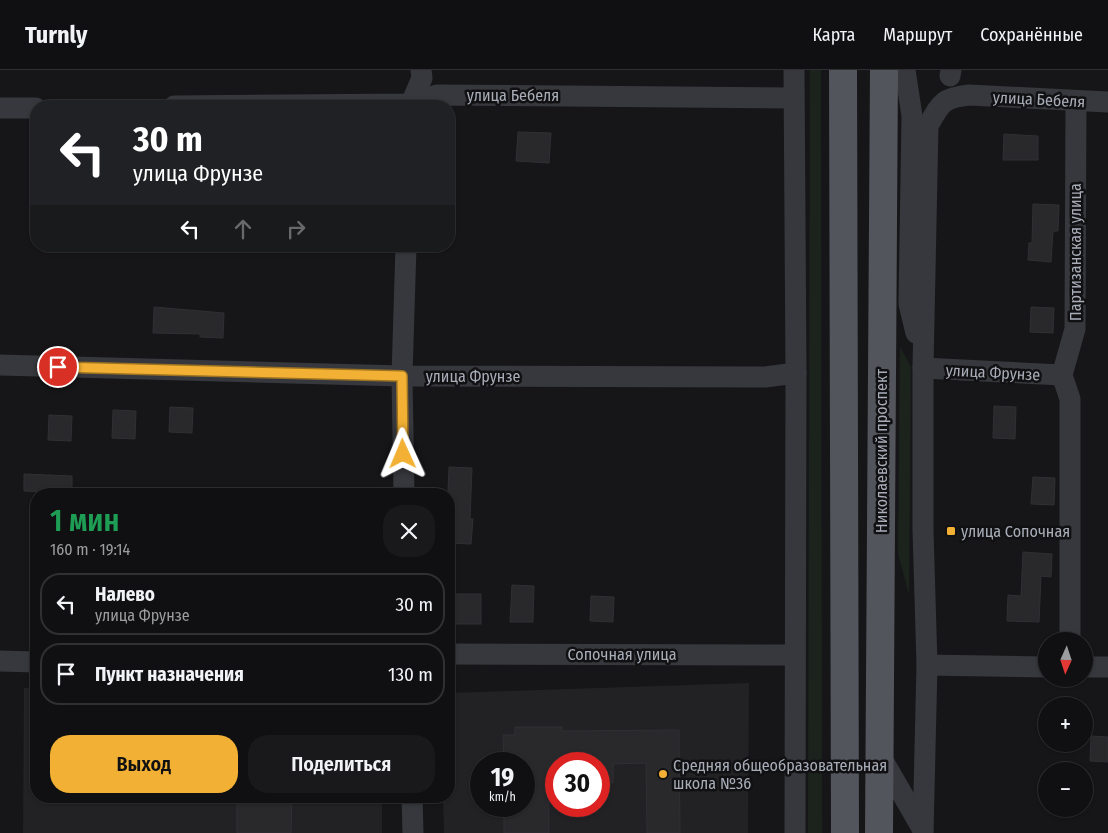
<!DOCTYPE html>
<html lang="ru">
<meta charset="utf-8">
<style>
body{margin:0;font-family:"Fira Sans Condensed",sans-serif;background:#19191b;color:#f1f3f6;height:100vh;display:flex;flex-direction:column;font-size:19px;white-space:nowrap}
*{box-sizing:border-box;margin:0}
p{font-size:16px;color:#9c9d9f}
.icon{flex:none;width:28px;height:28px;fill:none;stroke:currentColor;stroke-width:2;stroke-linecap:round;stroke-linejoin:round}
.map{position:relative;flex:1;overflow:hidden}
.side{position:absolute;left:30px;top:418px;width:425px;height:315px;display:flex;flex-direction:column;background:#101012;border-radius:20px;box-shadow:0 1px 4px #0004,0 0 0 1px #303032}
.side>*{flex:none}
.banner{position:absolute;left:30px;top:30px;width:425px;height:152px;border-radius:20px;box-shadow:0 1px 4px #0004,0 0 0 1px #303032;background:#202124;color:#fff;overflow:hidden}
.needle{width:32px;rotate:183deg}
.fabs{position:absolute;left:1038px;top:562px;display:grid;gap:10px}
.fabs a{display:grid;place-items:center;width:55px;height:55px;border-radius:50%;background:#101012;box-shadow:0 1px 4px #0004,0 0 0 1px #303032;font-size:25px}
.speed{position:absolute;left:470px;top:682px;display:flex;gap:10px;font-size:25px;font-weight:700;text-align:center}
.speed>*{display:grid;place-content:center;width:65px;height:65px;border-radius:50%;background:#101012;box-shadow:0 1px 4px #0004,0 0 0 1px #303032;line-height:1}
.speed small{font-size:12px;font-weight:400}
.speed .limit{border:8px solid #d22;background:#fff;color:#111}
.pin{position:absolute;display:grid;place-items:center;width:42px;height:42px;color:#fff;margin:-21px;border:2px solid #fff;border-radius:50%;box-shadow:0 1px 5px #0007}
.me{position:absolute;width:55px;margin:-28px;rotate:359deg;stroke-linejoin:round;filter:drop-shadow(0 0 4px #0008)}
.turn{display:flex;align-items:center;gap:18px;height:105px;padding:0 20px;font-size:22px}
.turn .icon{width:65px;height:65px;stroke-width:2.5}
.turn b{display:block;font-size:35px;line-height:42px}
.lanes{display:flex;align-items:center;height:48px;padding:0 20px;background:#0003;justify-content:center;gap:25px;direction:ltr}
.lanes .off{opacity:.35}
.round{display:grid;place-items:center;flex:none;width:52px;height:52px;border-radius:20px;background:#19191b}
.overview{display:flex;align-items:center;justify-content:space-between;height:85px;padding:0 20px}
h1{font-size:30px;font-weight:600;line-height:38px;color:#1e9e55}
.action{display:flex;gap:10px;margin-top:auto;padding:10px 20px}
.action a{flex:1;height:58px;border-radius:20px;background:#f2b134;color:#111;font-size:20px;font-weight:600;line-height:58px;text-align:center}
.action a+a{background:#19191b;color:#f1f3f6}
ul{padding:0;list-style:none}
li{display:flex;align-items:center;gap:15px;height:62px;margin:0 10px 8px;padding:0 10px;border:2px solid #303032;border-radius:20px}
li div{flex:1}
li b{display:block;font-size:19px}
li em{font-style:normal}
header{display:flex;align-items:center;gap:30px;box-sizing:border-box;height:70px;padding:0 25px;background:#101012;border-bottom:1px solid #303032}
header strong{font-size:24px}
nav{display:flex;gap:28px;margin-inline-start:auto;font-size:18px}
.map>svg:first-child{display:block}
.built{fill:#222225;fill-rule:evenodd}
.green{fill:#1c231d}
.building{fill:#29292c;stroke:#303034}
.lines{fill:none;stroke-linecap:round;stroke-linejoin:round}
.street{stroke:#37383d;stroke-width:21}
.primary{stroke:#53555c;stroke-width:28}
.route-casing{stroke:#9d7322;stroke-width:12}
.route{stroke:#f2b134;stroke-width:9}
.poi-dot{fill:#f2b134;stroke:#111113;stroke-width:2}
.labels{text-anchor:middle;stroke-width:5;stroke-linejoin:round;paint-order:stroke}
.street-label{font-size:16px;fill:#a8adb8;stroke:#111113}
.poi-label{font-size:16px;fill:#a8adb8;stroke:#111113;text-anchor:start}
</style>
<header>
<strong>Turnly</strong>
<nav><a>Карта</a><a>Маршрут</a><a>Сохранённые</a></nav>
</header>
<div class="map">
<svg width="1108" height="763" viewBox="0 0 1108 763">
<rect width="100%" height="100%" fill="#161618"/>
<g class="built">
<path d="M749,613L748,763H444L443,726H449V623ZM481,694H524V736H481ZM556,694H599V736H556Z"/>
<path d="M24,618H36V726H382V763H23Z"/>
</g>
<g class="green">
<path d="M810,0H821L822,763H808Z"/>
<path d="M900,277L911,297L909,524L898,484Z"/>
</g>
<g class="building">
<path d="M518,62L551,63L549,93L516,91Z"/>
<path d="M1004,64L1038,66V90H1003Z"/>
<path d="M1033,134L1059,135L1058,161H1053L1051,192L1028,190L1029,173H1032Z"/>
<path d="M154,237L224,243L223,268L200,267V264L153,263Z"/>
<path d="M1031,237L1054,238L1053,263L1030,262Z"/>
<path d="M994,336L1016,337L1015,369L993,368Z"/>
<path d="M170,337L193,338L192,363L169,362Z"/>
<path d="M113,340L136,341L135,369L112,368Z"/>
<path d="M49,345L72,346L71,371L48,370Z"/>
<path d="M449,397L472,398L470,449H473L471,474L449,473L451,422H448Z"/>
<path d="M24,404L72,406V423L24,421Z"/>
<path d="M1033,407L1055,408L1054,435L1031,434Z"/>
<path d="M1023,482L1052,484L1051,507L1041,506L1039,552L1007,551L1008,525L1021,526Z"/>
<path d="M512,515L534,516L533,552H510Z"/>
<rect x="450" y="524" width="31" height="30"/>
<path d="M591,526L614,527L613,552L590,551Z"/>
<path d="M515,657H562V661L679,660L680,763H647L646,693L613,694V713H599V694H556V695H548L549,763H504V736H524V694H504L503,665H515Z"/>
<path d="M1091,666L1108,667V692L1090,691Z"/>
<path d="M237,726H292L291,763H237Z"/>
</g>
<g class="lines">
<g class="street">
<path d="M794,0L796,303L795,763"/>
<path d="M905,0L912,46L909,234L916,263"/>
<path d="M950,6L951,0"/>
<path d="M174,36L410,34L437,25L793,28"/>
<path d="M410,36L422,8L421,0"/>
<path d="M0,38H36"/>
<path d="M0,295L402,306L765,307L796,303"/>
<path d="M923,298L1062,305"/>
<path d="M404,424L402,306L406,176"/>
<path d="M1070,571V329L1062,305L1075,259L1076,31"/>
<path d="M449,584L795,585"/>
<path d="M0,591L36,592"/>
<path d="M927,595L1046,597"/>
<path d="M1084,597H1108"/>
<path d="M878,682L923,760"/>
<path d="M412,726L413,763"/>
<path d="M923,763L927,595L923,460V298L928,56C941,33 942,28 969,25L1108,32"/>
</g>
<g class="primary">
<path d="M843,0L845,763"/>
<path d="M879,763L884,0"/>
</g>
</g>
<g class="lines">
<defs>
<path id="route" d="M58,297L402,306L403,384"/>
</defs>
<use href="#route" class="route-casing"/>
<use href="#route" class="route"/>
</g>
<g class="poi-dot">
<rect x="946" y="456" width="10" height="10" rx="2.5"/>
<circle cx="663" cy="704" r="5"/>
</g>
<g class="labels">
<g class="street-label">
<text x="513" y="31">улица Бебеля</text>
<text transform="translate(1039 29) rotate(3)" y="6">улица Бебеля</text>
<text transform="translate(1075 182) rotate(-90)" y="6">Партизанская улица</text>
<text transform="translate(993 302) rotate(3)" y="6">улица Фрунзе</text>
<text x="473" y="312">улица Фрунзе</text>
<text transform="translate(881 381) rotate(-90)" y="6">Николаевский проспект</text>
<text x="622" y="590">Сопочная улица</text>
</g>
<g class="poi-label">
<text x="961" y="467">улица Сопочная</text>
<text x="673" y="701">Средняя общеобразовательная<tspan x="673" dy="18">школа №36</tspan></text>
</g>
</g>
</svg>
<div class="fabs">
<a><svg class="needle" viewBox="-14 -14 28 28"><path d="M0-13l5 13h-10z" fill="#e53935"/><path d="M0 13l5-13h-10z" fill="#9c9d9f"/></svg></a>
<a>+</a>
<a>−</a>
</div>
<div class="speed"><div>19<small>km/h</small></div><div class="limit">30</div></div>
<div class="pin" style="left:58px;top:297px;background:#d93025"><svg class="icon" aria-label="arrive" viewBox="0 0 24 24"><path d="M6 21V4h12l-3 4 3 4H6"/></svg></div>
<svg class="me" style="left:403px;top:384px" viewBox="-20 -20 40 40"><path d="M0-17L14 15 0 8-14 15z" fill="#f2b134" stroke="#fff" stroke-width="4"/></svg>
<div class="banner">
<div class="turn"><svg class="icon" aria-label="left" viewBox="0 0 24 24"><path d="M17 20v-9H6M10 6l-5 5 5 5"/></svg><div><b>30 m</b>улица Фрунзе</div></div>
<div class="lanes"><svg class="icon" aria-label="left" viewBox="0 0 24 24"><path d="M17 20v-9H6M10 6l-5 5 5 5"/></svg><svg class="icon off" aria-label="ahead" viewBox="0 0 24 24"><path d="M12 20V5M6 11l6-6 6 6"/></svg><svg class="icon off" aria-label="right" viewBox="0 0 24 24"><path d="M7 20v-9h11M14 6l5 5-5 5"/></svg></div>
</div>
<section class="side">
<div class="overview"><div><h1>1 мин</h1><p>160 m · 19:14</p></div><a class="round"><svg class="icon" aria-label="close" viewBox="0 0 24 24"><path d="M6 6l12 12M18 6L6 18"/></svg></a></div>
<ul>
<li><svg class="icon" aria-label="left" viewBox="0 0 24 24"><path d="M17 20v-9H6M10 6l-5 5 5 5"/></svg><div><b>Налево</b><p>улица Фрунзе</p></div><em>30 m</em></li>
<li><svg class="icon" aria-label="arrive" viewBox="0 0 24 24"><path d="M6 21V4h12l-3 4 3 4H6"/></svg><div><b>Пункт назначения</b></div><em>130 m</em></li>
</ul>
<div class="action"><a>Выход</a><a>Поделиться</a></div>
</section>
</div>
